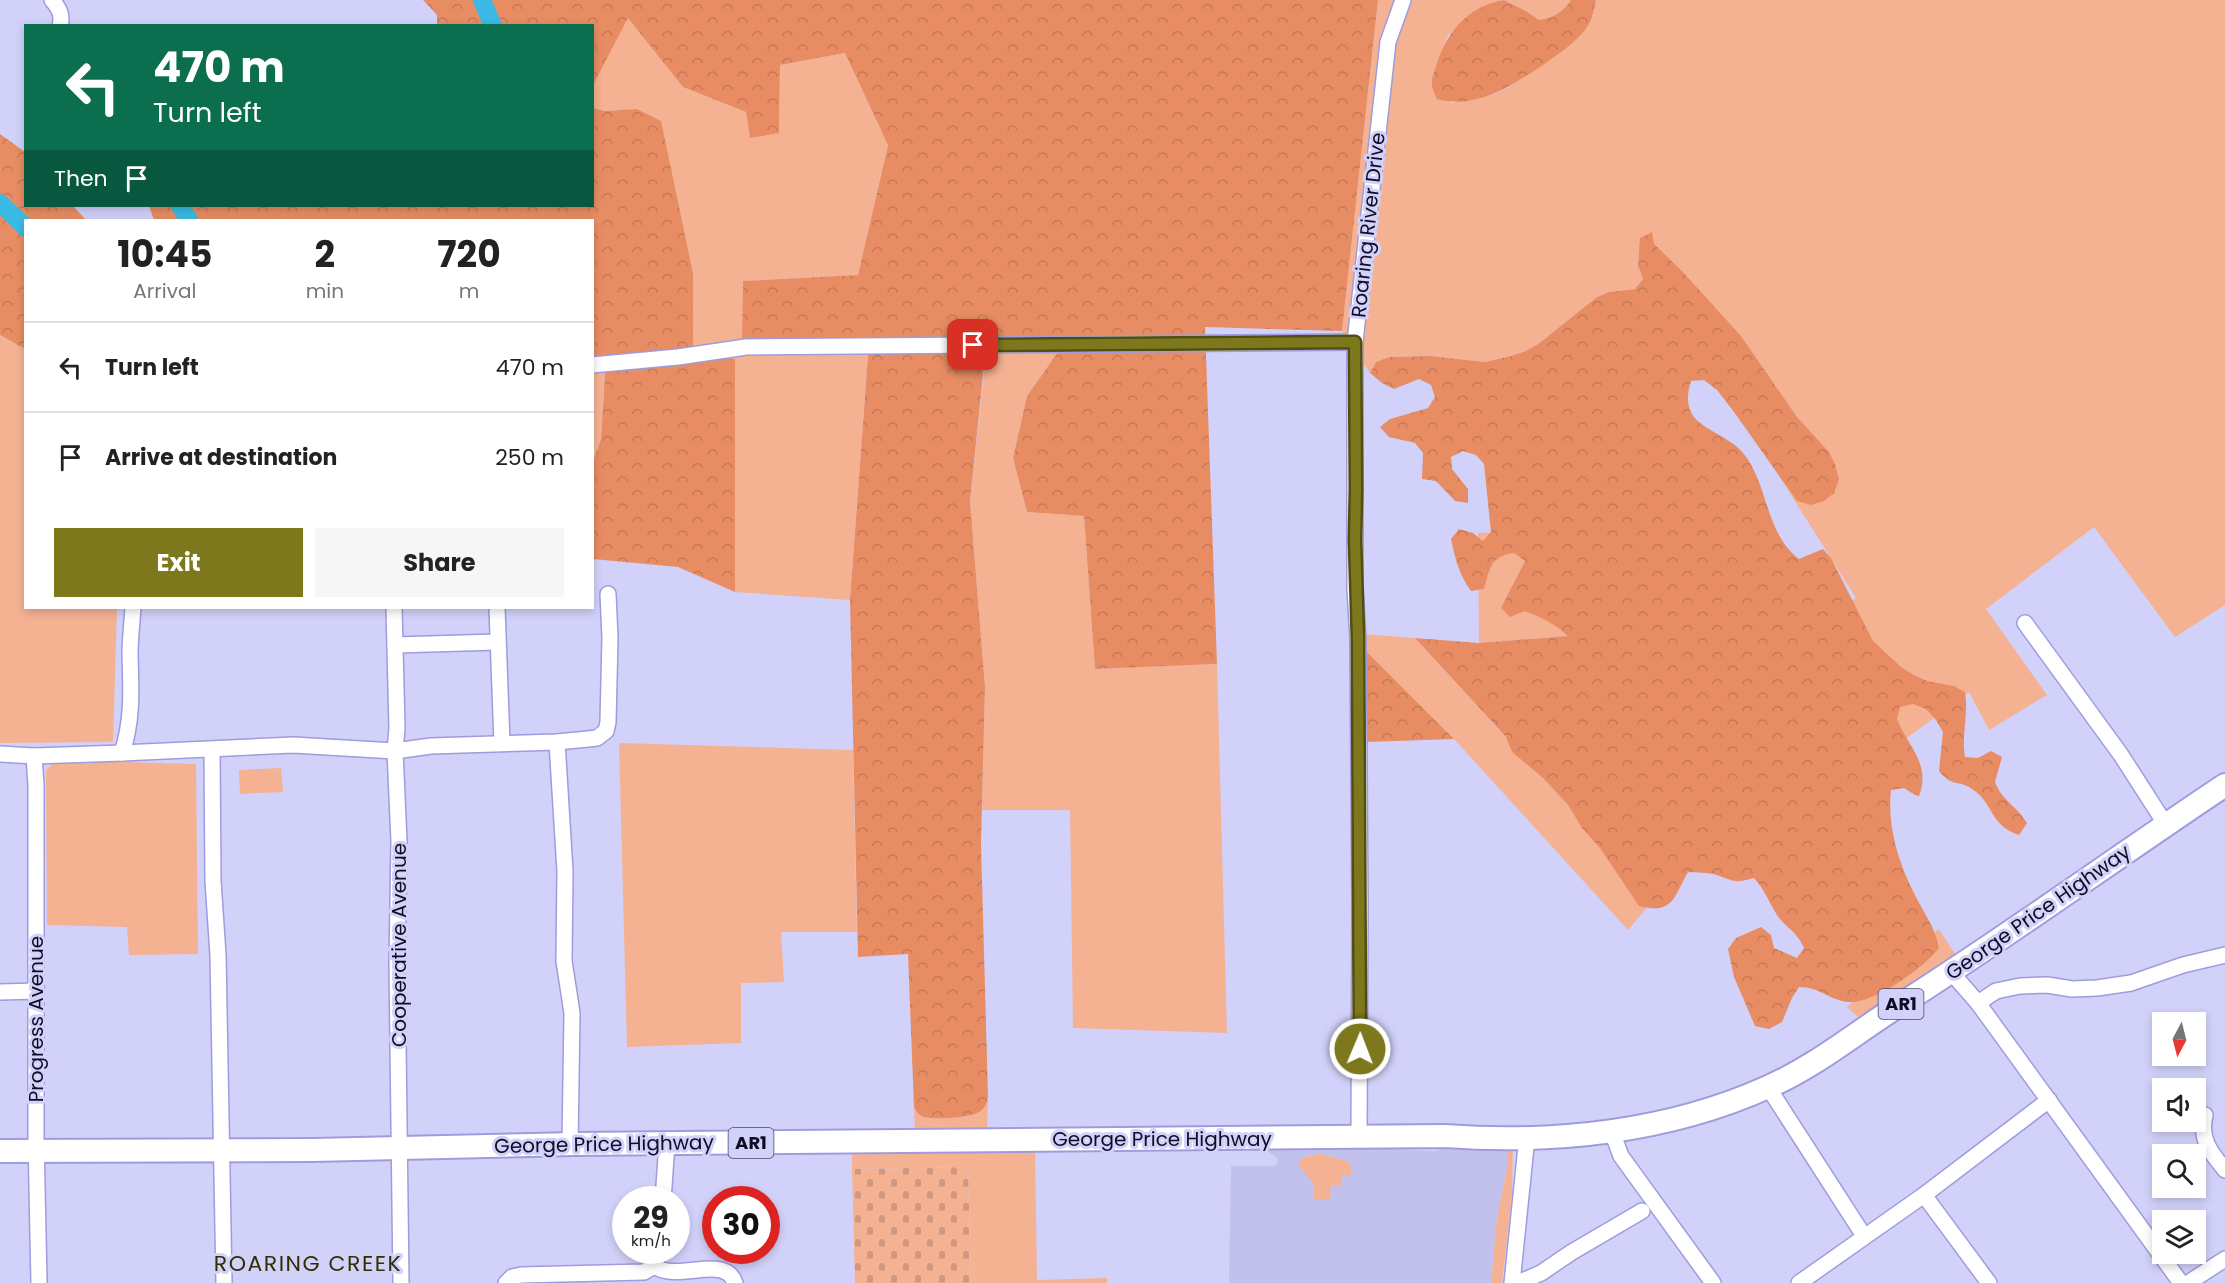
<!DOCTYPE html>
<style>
body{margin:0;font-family:Poppins,sans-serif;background:#f6f6f6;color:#222;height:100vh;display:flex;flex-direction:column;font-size:22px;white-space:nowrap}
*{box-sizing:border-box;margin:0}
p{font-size:20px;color:#767676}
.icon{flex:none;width:33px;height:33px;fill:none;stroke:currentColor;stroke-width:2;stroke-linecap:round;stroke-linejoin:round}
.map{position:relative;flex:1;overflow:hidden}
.panel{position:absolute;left:24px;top:219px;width:570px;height:390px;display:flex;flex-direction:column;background:#fff;border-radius:0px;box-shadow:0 3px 9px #0003}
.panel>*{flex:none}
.banner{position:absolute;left:24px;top:24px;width:570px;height:183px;border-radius:0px;box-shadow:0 3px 9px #0003;background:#0b6e4f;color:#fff;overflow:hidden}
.needle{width:39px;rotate:187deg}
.controls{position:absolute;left:2152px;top:1012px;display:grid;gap:12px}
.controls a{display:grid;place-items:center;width:54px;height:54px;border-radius:0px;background:#fff;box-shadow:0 3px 9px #0003;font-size:30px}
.speed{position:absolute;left:612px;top:1186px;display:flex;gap:12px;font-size:30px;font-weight:700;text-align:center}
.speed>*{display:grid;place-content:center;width:78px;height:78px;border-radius:50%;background:#fff;box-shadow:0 3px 9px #0003;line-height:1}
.speed small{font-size:15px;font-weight:400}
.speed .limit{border:9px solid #d22;background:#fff;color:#111}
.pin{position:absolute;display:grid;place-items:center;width:51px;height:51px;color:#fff;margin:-26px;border-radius:12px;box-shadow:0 3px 9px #0006}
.me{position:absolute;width:66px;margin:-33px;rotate:1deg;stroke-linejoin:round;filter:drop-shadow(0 0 4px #0008)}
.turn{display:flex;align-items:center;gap:21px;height:126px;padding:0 30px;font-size:27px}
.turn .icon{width:78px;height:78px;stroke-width:2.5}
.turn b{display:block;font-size:42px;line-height:51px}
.then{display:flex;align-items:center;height:57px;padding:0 30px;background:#0003;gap:12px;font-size:22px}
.eta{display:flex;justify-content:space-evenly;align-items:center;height:102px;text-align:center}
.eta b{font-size:36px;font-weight:700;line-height:42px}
.primary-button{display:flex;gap:12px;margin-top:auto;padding:12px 30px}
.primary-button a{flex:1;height:69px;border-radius:0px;background:#7e781d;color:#fff;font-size:24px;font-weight:700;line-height:69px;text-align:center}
.primary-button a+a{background:#f6f6f6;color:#222}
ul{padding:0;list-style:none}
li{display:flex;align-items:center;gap:18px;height:90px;padding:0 30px;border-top:2px solid #e0e0e0}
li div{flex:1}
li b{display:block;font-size:22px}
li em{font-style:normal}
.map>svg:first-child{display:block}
.built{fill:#c2c1ed;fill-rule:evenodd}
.grass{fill:#f5b293}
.forest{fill:url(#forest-crowns)}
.cemetery{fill:url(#cemetery-stones)}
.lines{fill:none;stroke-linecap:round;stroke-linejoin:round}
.river{stroke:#3abae5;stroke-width:18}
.minor-casing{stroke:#9e9cdc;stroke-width:18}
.highway-casing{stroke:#9e9cdc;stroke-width:26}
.minor{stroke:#fff;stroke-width:15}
.highway{stroke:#fff;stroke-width:22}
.route-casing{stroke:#524e13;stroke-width:15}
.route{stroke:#7e781d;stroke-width:10}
.labels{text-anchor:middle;stroke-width:6;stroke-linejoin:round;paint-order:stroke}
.shield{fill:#d2d1fa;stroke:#4a4764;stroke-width:1.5}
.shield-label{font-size:18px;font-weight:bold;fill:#0f0c24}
.street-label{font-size:20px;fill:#0f0c24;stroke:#d2d1fa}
.quarter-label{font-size:22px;letter-spacing:1.5px;fill:#312e03;stroke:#d2d1fa}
</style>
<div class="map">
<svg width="2225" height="1283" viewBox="0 0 2225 1283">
<defs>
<pattern id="forest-crowns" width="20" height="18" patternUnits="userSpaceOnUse" patternTransform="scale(1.5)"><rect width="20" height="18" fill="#e88d63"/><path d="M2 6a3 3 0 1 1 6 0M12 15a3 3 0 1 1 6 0" fill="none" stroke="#c67856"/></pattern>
<pattern id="cemetery-stones" width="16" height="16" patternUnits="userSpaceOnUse" patternTransform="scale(1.5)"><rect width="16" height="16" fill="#f5b293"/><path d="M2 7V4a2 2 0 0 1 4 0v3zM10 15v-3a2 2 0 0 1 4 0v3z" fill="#d1987f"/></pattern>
</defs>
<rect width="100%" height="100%" fill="#d2d1fa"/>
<path class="built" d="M1456,1144H1507L1508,1163L1497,1218L1491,1283H1229L1231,1166H1274L1277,1163L1278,1159L1275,1156L1268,1152L1248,1150V1145H1385L1412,1150L1436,1151ZM1321,1154L1344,1160L1342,1175L1331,1185L1315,1188L1301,1159L1310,1155Z"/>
<g class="grass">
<path d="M1378,0H1503L1490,4L1448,35L1434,73L1451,103L1492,95L1507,88L1557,55L1593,16L1596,0H2225V605L2175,637L2094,527L1986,609L2047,695L1989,730L1969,692L1892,749L1818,623L1856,598L1639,254L1638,266L1643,279L1635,289L1609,292L1597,297L1538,344L1526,351L1511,356L1485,362L1430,356L1390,357L1376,362L1370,373L1342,331Z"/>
<path d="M1504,0H1571C1563,12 1553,18 1539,20L1526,11Z"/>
<path d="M628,17L683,87L746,112L750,137L779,132L780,65L845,53L888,144L858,275L744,281L869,341L850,600L735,592V359L693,356V273L678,204L637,109L605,111L593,108L592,85Z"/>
<path d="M0,335L25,349L26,608H117L113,742L0,743Z"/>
<path d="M1064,344L1027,396L1013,458L1027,512L1084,516L1095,669L1217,664L1227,1033L1073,1028L1070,810H982L985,687L970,501L987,345Z"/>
<path d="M593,357L605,374L601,439L593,462Z"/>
<path d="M1539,530L1604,633L1479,643L1478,533Z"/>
<path d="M1364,634L1415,638L1654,899L1628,930L1454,739L1364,649Z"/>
<path d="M619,743L853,750L857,932H781L784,982L741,983V1043L627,1047Z"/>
<path d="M57,760L196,764L198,954L129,955L127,927L47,925L46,770Z"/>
<path d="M281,768L283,792L240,794L239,770Z"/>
<path d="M1939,929L1957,957L1862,1021L1847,1007Z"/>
<path d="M988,1097L987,1132L915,1133L914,1107C916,1111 919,1116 924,1117C935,1120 974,1118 982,1110C986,1107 987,1101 988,1097Z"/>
<path d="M1507,1144H1513L1512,1194L1502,1283H1491L1497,1218L1508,1163Z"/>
<path d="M1035,1148L1037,1280L1107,1278V1283H971L968,1167L852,1169V1150Z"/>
<path d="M1321,1154L1344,1160L1351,1165V1175H1342L1341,1185H1331L1330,1200H1314C1316,1176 1307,1181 1298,1163C1304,1155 1313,1155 1321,1154Z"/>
</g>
<g class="forest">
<path d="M423,0H1378L1342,331L1205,327L1217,664L1095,669L1084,516L1027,512L1013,458L1027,396L1063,345H986L970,501L985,687L981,844L988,1097C987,1101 986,1107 982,1110C974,1118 935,1120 924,1117C919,1116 916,1111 914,1107L908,954L858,957L850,600L869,342H742L743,281L858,275L888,145L845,53L780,65L779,133L750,138L746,112L683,87L628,18L593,85L592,26L437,25V15Z"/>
<path d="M1504,0L1526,11L1539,20C1553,18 1563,12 1571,0H1596C1594,11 1592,21 1585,30C1574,44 1557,55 1543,65C1511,86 1476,110 1437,99C1435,95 1433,90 1432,86C1431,78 1435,70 1437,63C1448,30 1469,6 1504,0Z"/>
<path d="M593,108L605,111L637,109L661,121L693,273V356L735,359V592L678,567L593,559V462L601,439L605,374L593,357L592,220H154L149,206H592Z"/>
<path d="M0,134L25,152L26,206H73L86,220H26L25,349L0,335Z"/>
<path d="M1652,232L1654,244L1682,271L1741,336L1797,417L1829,452L1835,464L1839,479L1834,493L1824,501L1811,505L1797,501L1734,412L1717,390L1704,380L1691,381C1675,432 1726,426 1747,458C1769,491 1766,533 1799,559L1823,549L1831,558L1873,641L1901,667L1914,675L1927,681L1954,686L1965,692C1969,714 1961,735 1965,757L1978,758L1991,751L2002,757L1995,782C2002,801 2017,806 2027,823L2019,835C1989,825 1994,803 1972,789C1957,779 1953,788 1939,771L1943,732L1936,720L1926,709L1913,704L1900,707L1897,719C1909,748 1931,764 1919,796L1915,795L1904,788L1891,790C1887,825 1898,862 1914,893C1923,912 1935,926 1939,948C1925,967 1872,1005 1848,1002C1829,1000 1820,987 1799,987L1792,998L1782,1022L1769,1029L1755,1026L1734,977L1728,949L1736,938L1761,927L1771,935L1774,948L1797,958L1804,948C1797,931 1786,928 1777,915C1769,902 1764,889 1754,878C1735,883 1736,882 1717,875C1709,872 1697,873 1688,872C1674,897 1673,915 1639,906L1600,848L1582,828L1568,805L1543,778L1512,752L1506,737L1415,638L1479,643L1568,636C1555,624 1540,616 1524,611L1510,617L1501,608L1525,561L1514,553C1490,556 1490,569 1484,589L1471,591C1459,575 1455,558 1451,539L1459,529L1473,533L1483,541L1491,532L1484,464L1476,455L1463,451L1451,457L1452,469L1468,489V503L1455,501L1436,481L1422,479L1423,453L1415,443L1389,437L1380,427L1390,419L1428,408L1435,397L1431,385L1419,379L1394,389L1382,383L1370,373L1376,362L1390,357L1430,356L1485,362L1511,356L1526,351L1538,344L1597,297L1609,292L1635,289L1643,279L1638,266L1640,238Z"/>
<path d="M1364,649L1454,739L1366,742Z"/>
</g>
<path class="cemetery" d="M968,1167L971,1283H855L852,1169Z"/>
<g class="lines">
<g class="river">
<path d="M482,0L493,26"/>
<path d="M0,203L26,228"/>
<path d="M180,206L189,220"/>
</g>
<defs>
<g id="minor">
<path d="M52,0C59,8 63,15 60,26"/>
<path d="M592,365L678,357L746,347L1355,342"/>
<path d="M394,608L397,728L395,751L399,841L397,964L401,1283"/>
<path d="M497,608L502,743"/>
<path d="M2025,623L2121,755L2166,825"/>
<path d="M395,645L497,642"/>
<path d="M557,742L565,871L564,961L572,1013L570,1145"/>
<path d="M212,750L213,881L218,955L224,1283"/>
<path d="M122,753C133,719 131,690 130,655C130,639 132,623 133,608"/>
<path d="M0,754L34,756L122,753L293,745L395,751L431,746L557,742L588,739L597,738L606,731L608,722L610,638L608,594"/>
<path d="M34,756L36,785V1138L39,1283"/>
<path d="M1951,972L1978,1003L2181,1283"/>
<path d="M0,992L37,991"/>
<path d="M1978,1003L1996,991L2020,986L2047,985L2072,989L2097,988L2131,983L2183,965L2225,955"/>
<path d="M1768,1087L1864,1236"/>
<path d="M2205,1115C2199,1139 2211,1153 2225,1170"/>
<path d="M1612,1132L1621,1156L1713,1283"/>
<path d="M1359,1137L1360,903L1358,639L1355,589V342L1388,42L1403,0"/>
<path d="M1924,1195L1989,1283"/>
<path d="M663,1200L667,1143"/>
<path d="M654,1266C678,1283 725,1253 735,1283"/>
<path d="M506,1283L512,1277L521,1275L644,1272L654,1266L660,1251"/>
<path d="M1512,1283L1527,1137"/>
<path d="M1518,1283L1541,1273L1572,1252L1642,1211"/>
<path d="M1799,1283L1924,1195L2049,1100"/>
<path d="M2188,1283L2225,1259"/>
</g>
<path id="highway" d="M0,1151L313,1150L574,1144L1445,1136C1554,1144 1668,1132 1768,1087C1814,1067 1853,1035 1895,1008C2007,937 2114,859 2225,785"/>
</defs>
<use href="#minor" class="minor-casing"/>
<use href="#highway" class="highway-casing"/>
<use href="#minor" class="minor"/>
<use href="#highway" class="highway"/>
</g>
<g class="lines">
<defs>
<path id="route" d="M973,345L1355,342L1356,489L1355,540L1358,639L1360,1049"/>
</defs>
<use href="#route" class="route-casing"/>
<use href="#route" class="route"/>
</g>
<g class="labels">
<g class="shield">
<rect x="1878.5" y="989" width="45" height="30" rx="4.5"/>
<rect x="728.5" y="1128" width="45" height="30" rx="4.5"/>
</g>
<g class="shield-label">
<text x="1901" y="1010">AR1</text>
<text x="751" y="1149">AR1</text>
</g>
<g class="street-label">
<text transform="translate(1368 225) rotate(-84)" y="7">Roaring River Drive</text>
<text transform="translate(2038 912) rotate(-35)" y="7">George Price Highway</text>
<text transform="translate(399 945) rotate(-90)" y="7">Cooperative Avenue</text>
<text transform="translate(36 1019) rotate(-90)" y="7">Progress Avenue</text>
<text x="1162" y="1146">George Price Highway</text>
<text transform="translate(604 1144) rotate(-1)" y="7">George Price Highway</text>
</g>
<g class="quarter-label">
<text x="308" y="1271">ROARING CREEK</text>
</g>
</g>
</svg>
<div class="controls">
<a><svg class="needle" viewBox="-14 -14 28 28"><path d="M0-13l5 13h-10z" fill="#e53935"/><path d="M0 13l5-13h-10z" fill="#767676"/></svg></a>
<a><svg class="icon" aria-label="sound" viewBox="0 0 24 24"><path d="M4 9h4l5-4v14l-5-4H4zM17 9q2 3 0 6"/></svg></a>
<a><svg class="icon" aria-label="search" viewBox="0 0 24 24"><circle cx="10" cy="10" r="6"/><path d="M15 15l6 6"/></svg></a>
<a><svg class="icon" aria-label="layers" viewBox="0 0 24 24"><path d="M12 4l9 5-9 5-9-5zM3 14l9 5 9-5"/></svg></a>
</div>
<div class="speed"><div>29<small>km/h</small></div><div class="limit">30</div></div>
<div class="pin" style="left:973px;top:345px;background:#d93025"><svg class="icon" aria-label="arrive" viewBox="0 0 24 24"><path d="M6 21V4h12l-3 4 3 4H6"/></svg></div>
<svg class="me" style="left:1360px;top:1049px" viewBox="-20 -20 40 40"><circle r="17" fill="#7e781d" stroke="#fff" stroke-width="3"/><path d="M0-11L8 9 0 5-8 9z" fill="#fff"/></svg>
<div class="banner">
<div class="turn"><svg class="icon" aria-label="left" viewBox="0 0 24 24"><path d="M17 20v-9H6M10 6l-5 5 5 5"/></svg><div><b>470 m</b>Turn left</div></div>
<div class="then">Then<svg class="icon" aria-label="arrive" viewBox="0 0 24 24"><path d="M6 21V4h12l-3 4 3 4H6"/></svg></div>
</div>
<section class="panel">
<div class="eta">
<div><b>10:45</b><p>Arrival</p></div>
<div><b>2</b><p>min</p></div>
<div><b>720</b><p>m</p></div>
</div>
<ul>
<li><svg class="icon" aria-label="left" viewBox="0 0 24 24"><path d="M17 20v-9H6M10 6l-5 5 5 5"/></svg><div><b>Turn left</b></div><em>470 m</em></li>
<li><svg class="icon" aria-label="arrive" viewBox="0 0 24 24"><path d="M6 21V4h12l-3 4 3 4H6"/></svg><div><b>Arrive at destination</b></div><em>250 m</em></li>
</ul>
<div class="primary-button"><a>Exit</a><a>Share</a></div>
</section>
</div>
